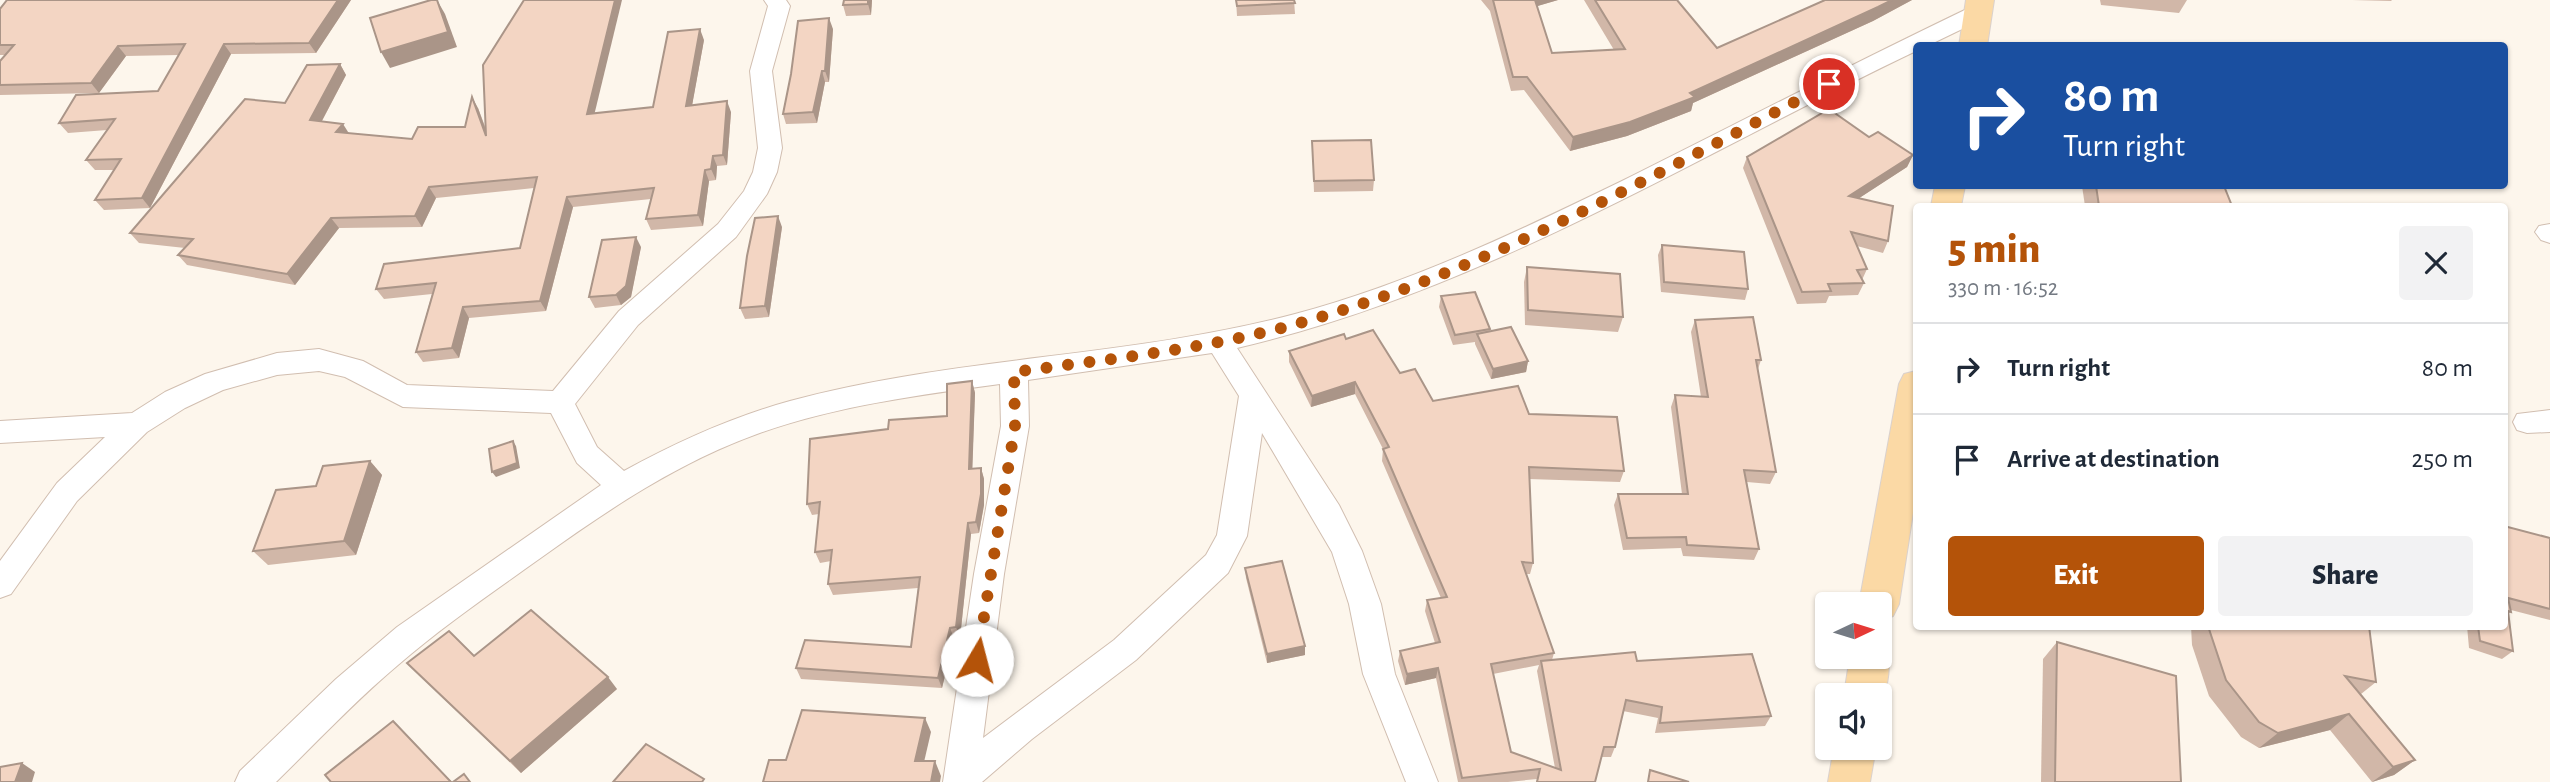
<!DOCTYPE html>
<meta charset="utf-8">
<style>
body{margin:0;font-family:"Alegreya Sans",sans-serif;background:#f2f2f3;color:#1f2937;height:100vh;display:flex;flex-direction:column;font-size:26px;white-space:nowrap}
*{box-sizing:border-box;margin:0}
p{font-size:23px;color:#747a83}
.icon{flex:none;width:38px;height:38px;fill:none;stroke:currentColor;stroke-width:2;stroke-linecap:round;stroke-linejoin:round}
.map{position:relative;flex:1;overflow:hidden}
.panel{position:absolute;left:1913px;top:203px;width:595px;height:427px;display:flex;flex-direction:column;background:#fff;border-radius:7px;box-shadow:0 2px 5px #0004}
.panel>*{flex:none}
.banner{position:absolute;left:1913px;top:42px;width:595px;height:147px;border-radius:7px;box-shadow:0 2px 5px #0004;background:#1a4fa0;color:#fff;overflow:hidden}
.needle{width:46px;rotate:86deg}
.controls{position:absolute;left:1815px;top:592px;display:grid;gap:14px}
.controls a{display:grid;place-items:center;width:77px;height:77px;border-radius:7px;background:#fff;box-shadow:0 2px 5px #0004;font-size:35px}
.pin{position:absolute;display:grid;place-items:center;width:60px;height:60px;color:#fff;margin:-30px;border:4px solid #fff;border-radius:50%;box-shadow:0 2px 7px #0007}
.me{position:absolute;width:77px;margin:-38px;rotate:8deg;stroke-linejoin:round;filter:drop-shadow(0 0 5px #0008)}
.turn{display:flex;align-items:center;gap:24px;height:147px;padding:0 35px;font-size:32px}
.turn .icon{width:91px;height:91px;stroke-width:2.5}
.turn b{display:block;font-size:49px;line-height:60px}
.round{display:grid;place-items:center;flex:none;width:74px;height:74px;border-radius:7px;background:#f2f2f3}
.head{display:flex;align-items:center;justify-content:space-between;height:119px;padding:0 35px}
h1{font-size:42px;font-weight:800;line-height:52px;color:#b45309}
.primary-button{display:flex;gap:14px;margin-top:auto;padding:14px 35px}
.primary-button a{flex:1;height:80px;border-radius:7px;background:#b45309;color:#fff;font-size:28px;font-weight:800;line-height:80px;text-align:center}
.primary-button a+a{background:#f2f2f3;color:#1f2937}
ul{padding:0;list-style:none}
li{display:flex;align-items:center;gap:21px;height:91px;padding:0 35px;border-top:2px solid #e0e1e3}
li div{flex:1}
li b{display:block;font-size:26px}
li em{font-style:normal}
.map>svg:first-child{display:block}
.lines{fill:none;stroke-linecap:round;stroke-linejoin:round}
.minor-casing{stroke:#d1beb0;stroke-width:2}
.major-casing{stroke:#dad1cd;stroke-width:2}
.minor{fill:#fff;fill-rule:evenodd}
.major{fill:#fbd9a5;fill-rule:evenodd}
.wall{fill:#d1b7a8;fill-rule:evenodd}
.shaded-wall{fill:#aa9588}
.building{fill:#f3d5c3;stroke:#aa9588;stroke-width:2}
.route{stroke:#b45309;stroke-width:12;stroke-dasharray:0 21.6}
</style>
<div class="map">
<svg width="2550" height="782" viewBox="0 0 2550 782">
<rect width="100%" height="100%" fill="#fdf6ec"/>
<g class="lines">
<defs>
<g id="minor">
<path d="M764,0H786L790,6L772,71L782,148L777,172L767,194L736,237L638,325L575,404L597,447L624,471C677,442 732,417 790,401C955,356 1130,358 1295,314C1408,284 1517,232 1622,181C1738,123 1854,63 1971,7L1979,5L1990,12L1987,17L1927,46H1916V51C1692,158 1482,291 1237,348L1339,505L1362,551L1381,604L1395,674L1438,782H1406L1363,674L1349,604L1332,552L1262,433L1247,536L1228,573L1136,660L1032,739L982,782H943L974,574L1001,426L1000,384C919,395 835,406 757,434C679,462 609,509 542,557C493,592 443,626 398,665C355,701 316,743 276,782H235L240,771L336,679L397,627L601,485L577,463L551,413L403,407L345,377L319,371L277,375L223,390L185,408L147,432L77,501L11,594L0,598V561L57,483L105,437L0,443V421L132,413L165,392L205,374L277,353L319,349L363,361L407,385L553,391L619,311L718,224L744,191L753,172L758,148L750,71L768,6ZM1212,353L1239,396L1217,535L1206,555L1114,640L983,738L1004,574L1029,426L1028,380Z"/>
<path d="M2550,224V243L2541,240L2535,232L2539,226Z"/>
<path d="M2550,410V432L2527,433L2517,430L2513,422L2517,414Z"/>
</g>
<g id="major">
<path d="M1966,0H1994L1987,46H1959Z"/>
<path d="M1935,186H1965L1961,206H1931Z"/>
<path d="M1916,371V493L1899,604L1893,616L1880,621V604H1859L1899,384L1904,374Z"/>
<path d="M1880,642L1884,643C1893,662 1888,687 1880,706V695H1844L1850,656H1880Z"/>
<path d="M1834,747H1876L1870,782H1828Z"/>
</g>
</defs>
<use href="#minor" class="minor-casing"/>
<use href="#major" class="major-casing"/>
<use href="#minor" class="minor"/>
<use href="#major" class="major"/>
</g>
<g class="wall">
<path d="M7,0H351L316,53L231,54L150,208L104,210L95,200L115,170H95L86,160L107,130L68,133L59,123L158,91L179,55L126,56L99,93L0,95V61L5,55H0V9Z"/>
<path d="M844,0H872L871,15L846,16L843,5Z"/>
<path d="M1236,0H1294L1295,14L1237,16Z"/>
<path d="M1481,0H1558L1537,6L1552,53L1614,50L1584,0H1677L1717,48L1825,0H1912L1873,21L1693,103L1691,111L1627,136L1570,151L1524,90L1511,91L1490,11Z"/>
<path d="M2100,0H2187L2179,13L2101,5Z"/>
<path d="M2352,0H2392L2391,1Z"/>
<path d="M833,29L829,82H825L817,123L786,124L783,114Z"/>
<path d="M704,40L692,105L731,112L727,165L717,166L716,180L709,181L703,226L651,230L646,219L651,199L573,207L546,311L469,318L459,358L423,362L416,352L432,294L384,299L376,289L520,248L534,188L436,198L422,227L339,228L295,285L187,265L178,255L185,248L139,243L130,233L285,103L340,64L346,75L322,121L349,133L412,139L465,127L478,108L486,129L595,113L653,107Z"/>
<path d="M1869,137L1913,155L1907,167L1859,198L1888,241L1883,253L1857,246L1867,269L1862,280L1864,283L1858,295L1829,296L1826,303L1797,304L1743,168L1747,157Z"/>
<path d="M1312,141L1374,180L1373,191L1314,192Z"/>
<path d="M2082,186H2224L2232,206H2085Z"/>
<path d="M782,227L769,317L745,319L740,308Z"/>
<path d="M1662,245L1748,289L1745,300L1661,292L1658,255Z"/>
<path d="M641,247L631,297L621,305L595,308L589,297Z"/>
<path d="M1527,267L1623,317L1618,332L1525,325L1524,282Z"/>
<path d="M1441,296L1490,329V331L1528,361L1526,372L1491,379L1475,344V342L1453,345L1439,307Z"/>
<path d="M1695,320L1761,360L1758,369L1776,472L1770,484L1747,482L1759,549L1754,560L1683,556L1681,548L1623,550L1614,505L1618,494H1682L1671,407L1675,395L1701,397L1691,332Z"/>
<path d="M1346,339L1400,373L1433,401L1529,414L1624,471L1620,482L1529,479L1533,563L1530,574H1526L1554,653L1552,660L1637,661L1771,716L1765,726L1655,733L1658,718L1623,711L1615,747L1611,757H1601L1595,782H1536L1537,779L1508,782H1458L1436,678L1405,685L1398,661L1400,651L1435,643L1425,611L1427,600L1441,598L1382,461L1383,449L1355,394L1311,407L1289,362V351ZM1539,665L1537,671L1555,768L1511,752L1493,674Z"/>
<path d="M972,381L975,393L972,469L981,468L984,479V505L979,533L971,534L960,638H954L942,688L801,679L796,668L911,647L918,588L833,595L828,584L831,561L820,563L815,552L819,514L812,515L807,504L888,429L947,416Z"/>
<path d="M370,461L382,475L356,555L268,565L253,551L316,486Z"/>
<path d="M2504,526L2550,538V620L2511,610V612L2508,614L2513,651L2502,659L2469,648L2467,626H2504Z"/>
<path d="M1245,568L1305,655L1267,663L1246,578Z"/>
<path d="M2191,626H2369L2376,682L2361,694L2415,760L2394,775L2372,782L2330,730L2259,748L2241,737L2209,696L2192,645Z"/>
<path d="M2057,642L2181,782H2041L2043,659Z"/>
<path d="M474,656L617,689L521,773L407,663Z"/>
</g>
<g class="shaded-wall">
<path d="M338,0H351L316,53L309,43Z"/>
<path d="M437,0L445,14L457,47L390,68L381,52Z"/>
<path d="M615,0H622L592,124L587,114Z"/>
<path d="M868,0H872L871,15L868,4Z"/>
<path d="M1532,0H1558L1531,8Z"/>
<path d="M1892,0H1912L1873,21L1693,103L1691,111L1627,136L1570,151L1573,137L1690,93Z"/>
<path d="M829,18L833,29L829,82L825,71Z"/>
<path d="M700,29L704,40L690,117L686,106Z"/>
<path d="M224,44L231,54L150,208L142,198Z"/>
<path d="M118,46L126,56L99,93L91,83Z"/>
<path d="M340,64L346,75L317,130L310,120Z"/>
<path d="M822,71L825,82L817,123L813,112Z"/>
<path d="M472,97L478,108L492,147L486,136Z"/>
<path d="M727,101L731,112L727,165L723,155Z"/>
<path d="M343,124L350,135L336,132Z"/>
<path d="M1913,155L1907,167L1844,208L1849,196Z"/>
<path d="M713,156L717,166L716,180L711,169Z"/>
<path d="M705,170L709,181L703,226L698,215Z"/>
<path d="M429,187L436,198L422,227L415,216Z"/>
<path d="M567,197L573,207L546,311L540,301Z"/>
<path d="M778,216L782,227L769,317L765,306Z"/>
<path d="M331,218L339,228L295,285L287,274Z"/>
<path d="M636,237L641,247L631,297L621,305L616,295Z"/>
<path d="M463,307L469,318L459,358L452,348Z"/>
<path d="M1528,361L1526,372L1491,379L1493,369Z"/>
<path d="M972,381L975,393L972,480L969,469Z"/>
<path d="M1355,382V394L1311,407L1312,396Z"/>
<path d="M513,441L516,446L520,468L496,477L492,472Z"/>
<path d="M370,461L382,475L356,555L344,541Z"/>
<path d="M981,468L984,479V505L979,533L976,522Z"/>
<path d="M968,523L971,534L960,638L956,627Z"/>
<path d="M950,628L954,638L942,688L938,678Z"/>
<path d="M1305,646V655L1267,663V654Z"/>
<path d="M1438,668L1436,678L1405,685L1407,674Z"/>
<path d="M608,677L617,689L521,773L510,761Z"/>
<path d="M2349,714L2330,730L2259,748L2278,733Z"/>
<path d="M925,718L931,732L921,775L915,761Z"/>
<path d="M393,721L404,732L452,782H451Z"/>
<path d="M2415,760L2394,775L2372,782L2393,767Z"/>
<path d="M935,761L941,776L940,782H931Z"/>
<path d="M22,763L35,772L32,782H15Z"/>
</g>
<g class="building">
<path d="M7,0H338L309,43L224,44L142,198L95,200L121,159L86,160L115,119L59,123L76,95L158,91L185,44L118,46L91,83L0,85V61L14,45H0V9Z"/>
<path d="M431,0H437L448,32L381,52L370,18Z"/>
<path d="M524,0H615L587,114L653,107L668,32L700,29L686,106L727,101L723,155L713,156L711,169L705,170L698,215L646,219L654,188L567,197L540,301L463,307L452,348L416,352L436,283L376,289L384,264L520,248L537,177L429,187L415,216L331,218L287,274L178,255L193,239L130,233L245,99L285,103L307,65L340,64L310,120L343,124L336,132L412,139L418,127H465L472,97L486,136L483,65Z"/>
<path d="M844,0H868V4L843,5Z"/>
<path d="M1236,0H1294L1295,3L1237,6Z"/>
<path d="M1493,0H1535L1552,53L1625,49L1595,0H1677L1717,48L1825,0H1892L1878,7L1690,93L1695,97L1630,122L1573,137L1527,77H1513Z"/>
<path d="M829,18L825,71H822L813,112L783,114L791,74L798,21Z"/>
<path d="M1829,109L1869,137L1878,132L1913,155L1849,196L1893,206L1888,241L1851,232L1867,269L1857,270L1864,283L1828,284L1831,291L1802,292L1747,157Z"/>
<path d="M1371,140L1374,180L1314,181L1312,141Z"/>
<path d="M2096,186H2224L2232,206H2099Z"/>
<path d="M778,216L765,306L740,308L747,256L755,218Z"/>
<path d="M636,237L626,286L616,295L589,297L602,240Z"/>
<path d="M1662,245L1744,252L1748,289L1664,282Z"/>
<path d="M1527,267L1620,274L1623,317L1528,310Z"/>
<path d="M1475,292L1490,329L1455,335L1441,296Z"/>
<path d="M1753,317L1761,360H1756L1776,472L1744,470L1759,549L1687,545L1686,537L1627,538L1618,494H1688L1675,395L1708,397L1695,320Z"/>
<path d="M1511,327L1528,361L1493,369L1477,334Z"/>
<path d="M1373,330L1400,373L1415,369L1433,401L1518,386L1529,414L1617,417L1624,471L1529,467L1533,563L1522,562L1554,653L1491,664L1511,752L1561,770L1541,661L1635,652L1637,661L1752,654L1771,716L1660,723L1662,707L1626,700L1615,747H1604L1595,782H1537L1540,769L1462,778L1438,668L1407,674L1400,651L1440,642L1427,600L1447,597L1383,449L1389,447L1355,382L1312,396L1289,351L1344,334L1346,339Z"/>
<path d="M972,381L969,469L981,468V494L976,522L968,523L956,627L950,628L938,678L796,668L805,640L911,647L920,577L828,584L832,550L815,552L820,502L807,504L810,439L888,429L889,420L947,416V384Z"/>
<path d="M513,441L517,463L492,472L489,449Z"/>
<path d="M370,461L344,541L253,551L276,490L316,486L323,466Z"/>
<path d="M2504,526L2550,538V609L2508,598L2511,612L2508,611L2513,651L2480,641L2478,626H2504Z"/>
<path d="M1282,561L1305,646L1267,654L1245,568Z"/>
<path d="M531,610L608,677L510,761L407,663L449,631L474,656Z"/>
<path d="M2208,626H2369L2376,682L2345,676L2415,760L2393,767L2349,714L2278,733L2259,722L2226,680Z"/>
<path d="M2057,642L2176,676L2181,782H2055Z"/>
<path d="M802,710L925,718L915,761H935L931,782H763L769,760H786Z"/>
<path d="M393,721L451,782H331L325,775Z"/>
<path d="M646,744L704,779L702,782H613Z"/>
<path d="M22,763L15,782H0V767Z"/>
<path d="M1650,770L1689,782H1648Z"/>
<path d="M464,774L470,782H453Z"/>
</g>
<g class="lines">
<path class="route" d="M977,660L1015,426L1014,372C1109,359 1208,349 1300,323C1486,271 1658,173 1829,84"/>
</g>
</svg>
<div class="controls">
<a><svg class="needle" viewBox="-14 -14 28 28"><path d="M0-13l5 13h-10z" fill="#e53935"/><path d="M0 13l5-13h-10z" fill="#747a83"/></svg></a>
<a><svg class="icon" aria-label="sound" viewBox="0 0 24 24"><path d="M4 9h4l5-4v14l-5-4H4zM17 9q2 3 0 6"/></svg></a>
</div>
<div class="pin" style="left:1829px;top:84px;background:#d93025"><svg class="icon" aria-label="arrive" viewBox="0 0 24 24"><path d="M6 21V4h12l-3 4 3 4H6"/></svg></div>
<svg class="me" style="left:977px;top:660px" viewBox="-20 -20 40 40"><circle r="19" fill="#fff"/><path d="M0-13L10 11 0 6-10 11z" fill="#b45309"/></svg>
<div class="banner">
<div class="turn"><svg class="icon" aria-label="right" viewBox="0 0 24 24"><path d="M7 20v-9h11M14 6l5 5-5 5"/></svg><div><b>80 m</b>Turn right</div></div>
</div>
<section class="panel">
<div class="head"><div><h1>5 min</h1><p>330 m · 16:52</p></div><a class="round"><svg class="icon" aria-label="close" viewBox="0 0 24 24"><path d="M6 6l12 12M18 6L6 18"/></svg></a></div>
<ul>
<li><svg class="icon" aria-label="right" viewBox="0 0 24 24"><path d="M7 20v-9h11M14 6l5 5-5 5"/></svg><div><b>Turn right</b></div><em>80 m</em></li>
<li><svg class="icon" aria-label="arrive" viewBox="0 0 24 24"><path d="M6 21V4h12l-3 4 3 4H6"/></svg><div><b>Arrive at destination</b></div><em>250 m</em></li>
</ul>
<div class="primary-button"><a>Exit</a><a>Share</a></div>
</section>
</div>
